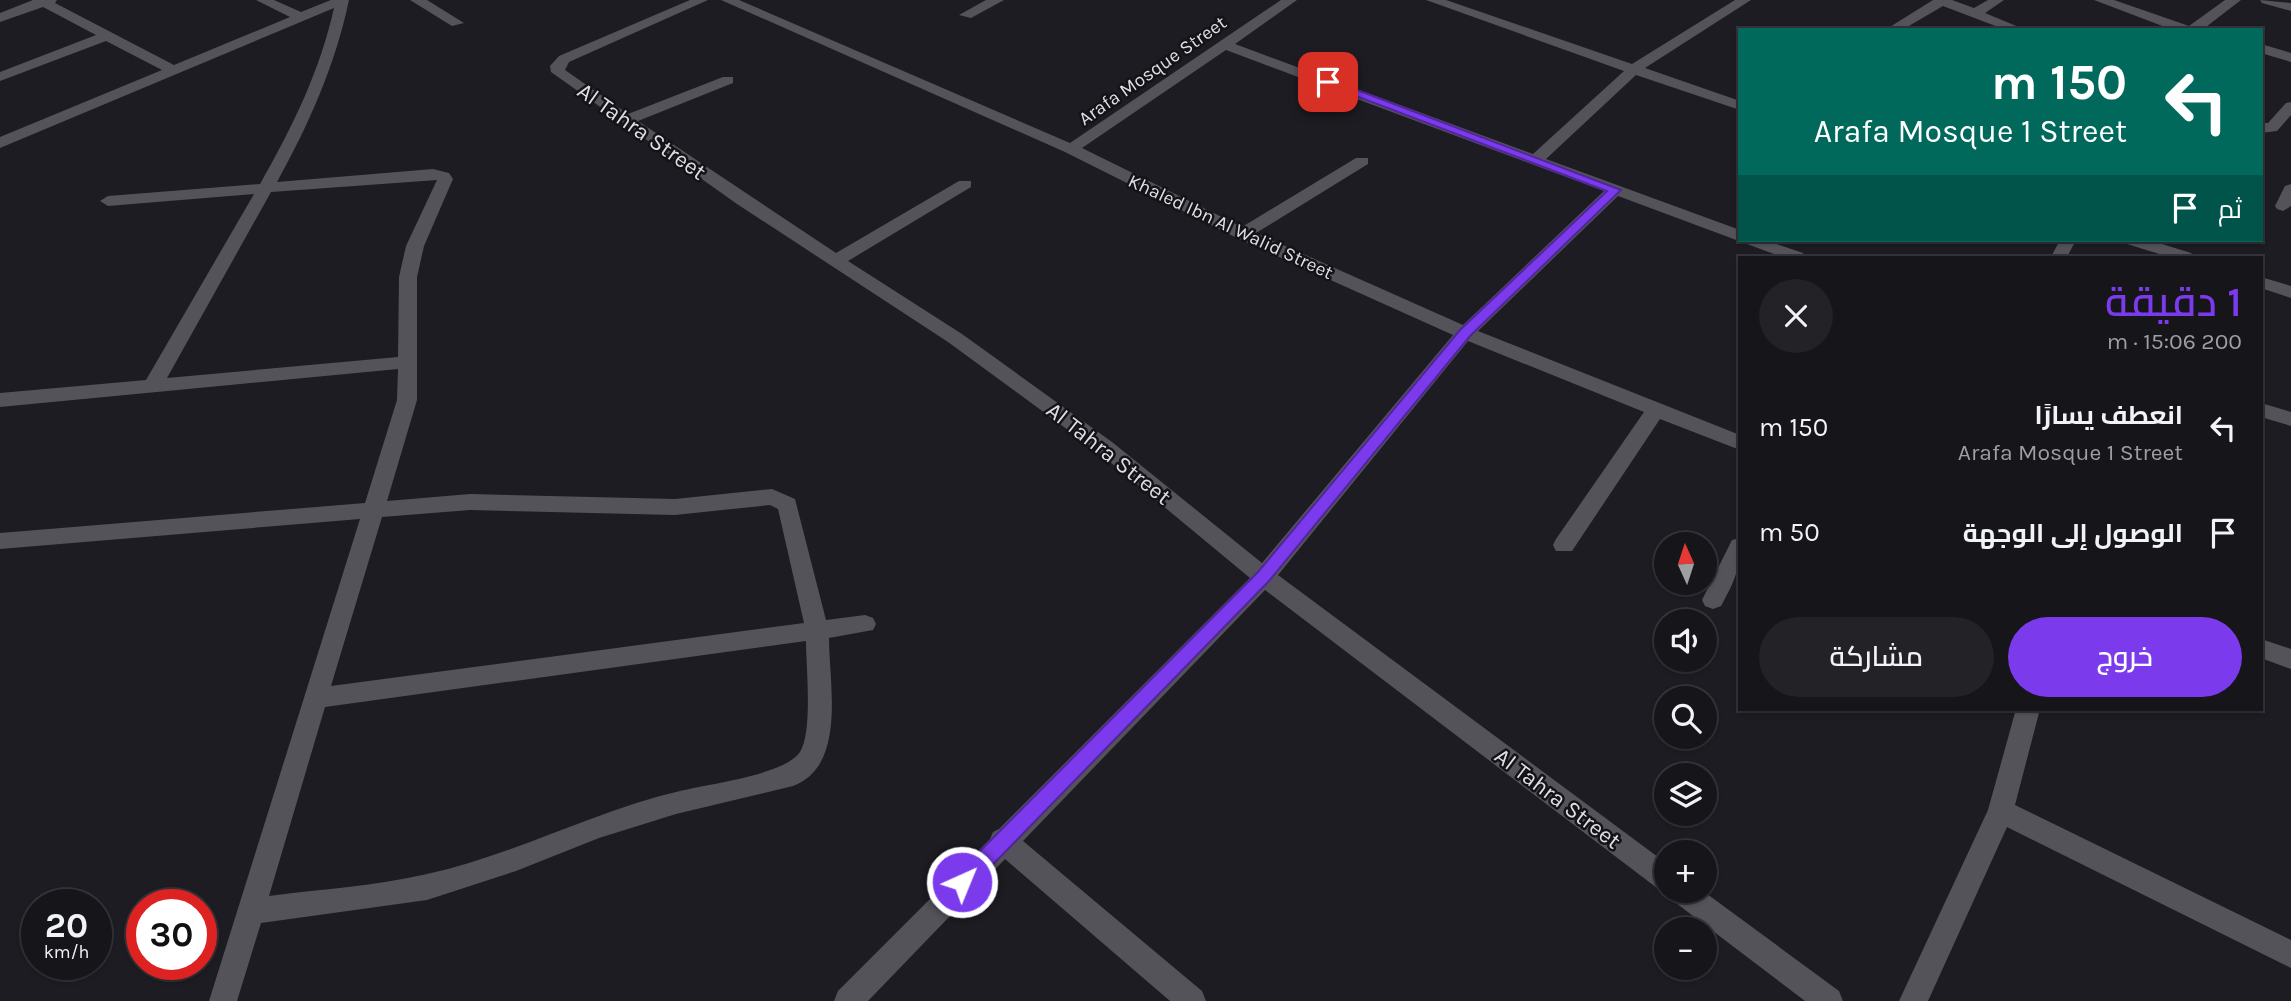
<!DOCTYPE html>
<html lang="ar">
<meta charset="utf-8">
<style>
body{margin:0;font-family:Karla,Cairo,sans-serif;background:#222227;color:#f1f3f6;direction:rtl;height:100vh;display:flex;flex-direction:column;font-size:26px;white-space:nowrap}
*{box-sizing:border-box;margin:0}
p{font-size:23px;color:#9d9fa2}
.icon{flex:none;width:38px;height:38px;fill:none;stroke:currentColor;stroke-width:2;stroke-linecap:round;stroke-linejoin:round}
.map{position:relative;flex:1;overflow:hidden;direction:ltr}
.sheet{position:absolute;left:1738px;top:256px;width:525px;height:455px;display:flex;flex-direction:column;background:#15151a;border-radius:0px;box-shadow:0 2px 5px #0004,0 0 0 2px #343439;direction:rtl}
.sheet>*{flex:none}
.hud{position:absolute;left:1738px;top:28px;width:525px;height:214px;border-radius:0px;box-shadow:0 2px 5px #0004,0 0 0 2px #343439;direction:rtl;background:#00695c;color:#fff;overflow:hidden}
.needle{width:46px;rotate:357deg}
.fabs{position:absolute;left:1654px;top:532px;display:grid;gap:14px}
.fabs a{display:grid;place-items:center;width:63px;height:63px;border-radius:50%;background:#15151a;box-shadow:0 2px 5px #0004,0 0 0 2px #343439;font-size:35px}
.speed{position:absolute;left:21px;top:889px;display:flex;gap:14px;font-size:35px;font-weight:700;text-align:center}
.speed>*{display:grid;place-content:center;width:91px;height:91px;border-radius:50%;background:#15151a;box-shadow:0 2px 5px #0004,0 0 0 2px #343439;line-height:1}
.speed small{font-size:18px;font-weight:400}
.speed .limit{border:10px solid #d22;background:#fff;color:#111}
.pin{position:absolute;display:grid;place-items:center;width:60px;height:60px;color:#fff;margin:-30px;border-radius:14px;box-shadow:0 4px 10px #0006}
.me{position:absolute;width:77px;margin:-38px;rotate:44deg;stroke-linejoin:round;filter:drop-shadow(0 0 5px #0008)}
.turn{display:flex;align-items:center;gap:24px;height:147px;padding:0 21px;font-size:32px}
.turn .icon{width:91px;height:91px;stroke-width:2.5}
.turn b{display:block;font-size:49px;line-height:60px}
.then{display:flex;align-items:center;height:66px;padding:0 21px;background:#0003;gap:14px;font-size:26px}
.round{display:grid;place-items:center;flex:none;width:74px;height:74px;border-radius:37px;background:#222227}
.overview{display:flex;align-items:center;justify-content:space-between;height:119px;padding:0 21px}
h1{font-size:42px;font-weight:600;line-height:52px;color:#7c3aed}
.action{display:flex;gap:14px;margin-top:auto;padding:14px 21px}
.action a{flex:1;height:80px;border-radius:42px;background:#7c3aed;color:#fff;font-size:28px;font-weight:600;line-height:80px;text-align:center}
.action a+a{background:#222227;color:#f1f3f6}
ul{padding:0;list-style:none}
li{display:flex;align-items:center;gap:21px;height:105px;padding:0 21px}
li div{flex:1}
li b{display:block;font-size:26px}
li em{font-style:normal}
.map>svg:first-child{display:block}
.lines{fill:none;stroke-linecap:round;stroke-linejoin:round}
.minor{fill:#54535a;fill-rule:evenodd}
.route{fill:#7c3aed;stroke:#51269a;stroke-width:2}
.labels{text-anchor:middle;stroke-width:5;stroke-linejoin:round;paint-order:stroke}
.far-street-label{font-size:19px;fill:#dfdfe3;stroke:#131318}
.street-label{font-size:23px;fill:#dfdfe3;stroke:#131318}
</style>
<div class="map">
<svg width="2291" height="1001" viewBox="0 0 2291 1001">
<rect width="100%" height="100%" fill="#1c1c22"/>
<g class="lines">
<g class="minor">
<path d="M33,0H57L55,3L174,65L290,17L256,0H274L301,12L331,0H349C335,66 309,124 277,182L433,169L449,173L453,179L424,246L417,277V400L387,501L470,494L675,499L772,489L795,499L826,620L865,615L873,618L876,624L873,630L829,638C829,683 847,766 793,786L676,814L599,838L516,871L427,900L261,923L237,1001H209L360,519L0,549V533L365,503L397,400L398,369L0,407V393L146,380L254,194L108,206L100,201L108,196L260,184C292,128 320,71 334,8L0,148V137L162,70L106,41L0,81V72L96,35L43,7L0,22V13ZM437,180L406,246L399,277L398,357L167,378L271,192ZM770,505L778,509L804,623L331,686L382,517L470,510L675,515ZM806,641C806,666 813,732 800,752C785,775 707,784 680,791C594,811 514,855 427,874C376,886 321,889 269,896L325,707Z"/>
<path d="M410,0H427L464,23L452,26Z"/>
<path d="M690,0H708L569,62L565,70L628,114L723,77H733V83L638,121L836,253L959,181H971V187L848,261L962,334L1112,442L1262,563L1453,335L1237,238L1065,152L721,0H739L1070,143L1281,0H1297L1235,44L1533,154L1624,71L1426,0H1446L1632,64L1735,0H1751L1645,68L1740,101V110L1636,75L1546,159L1740,230V240H1765L1803,253L1805,257H1782L1618,196L1478,331L1740,435V450L1660,419L1572,551H1556L1553,545L1556,539L1644,412L1468,341L1278,575L1666,863L1668,891L1657,888L1265,590L1023,841L1202,991L1206,1001H1170L1005,859L868,1001H834L838,991L990,839L993,832L999,829L1250,578L1098,452L948,342L737,204L551,72L550,66L559,56ZM1226,50L1604,191L1463,325L1256,233L1368,164V158H1356L1242,227L1082,148Z"/>
<path d="M986,0H1004L971,18L959,15Z"/>
<path d="M1933,0H1952L1974,8L1988,0H2004L1985,13L2026,30H2006L1943,6L1902,30H1885Z"/>
<path d="M2094,0H2114L2189,26L2225,0H2241L2202,30H2173Z"/>
<path d="M2260,0L2291,3V11L2262,3Z"/>
<path d="M2261,44L2291,53V62L2261,53Z"/>
<path d="M2291,102V115L2277,131L2261,133V123H2268L2286,103Z"/>
<path d="M2291,184V206L2283,211L2277,209L2275,206L2285,186Z"/>
<path d="M2060,240H2076L2067,257H2051Z"/>
<path d="M2125,240H2149L2191,253L2194,257H2169L2127,244Z"/>
<path d="M2261,277L2291,286V298L2261,288Z"/>
<path d="M2261,403L2291,412V426L2261,417Z"/>
<path d="M1740,538C1740,570 1736,578 1721,606L1713,609L1705,606L1702,600L1732,540Z"/>
<path d="M2261,639L2291,649V669L2261,658Z"/>
<path d="M2016,709H2040L2015,805L2291,940V968L2007,827L1928,1001H1899L1988,810Z"/>
<path d="M1668,891H1703L1839,991L1843,1001H1805L1672,900Z"/>
</g>
</g>
<path class="route" d="M1328,79L1621,190L1470,336L1269,581L969,889L962,892L955,889L952,882L955,876L1258,572L1460,330L1607,191L1324,84L1323,82Z"/>
<g class="labels">
<g class="far-street-label">
<text transform="translate(1152 70) rotate(-35)" y="7">Arafa Mosque Street</text>
<text transform="translate(1231 226) rotate(25)" y="7">Khaled Ibn Al Walid Street</text>
</g>
<g class="street-label">
<text transform="translate(642 131) rotate(35)" y="8">Al Tahra Street</text>
<text transform="translate(1109 453) rotate(38)" y="8">Al Tahra Street</text>
<text transform="translate(1558 798) rotate(37)" y="8">Al Tahra Street</text>
</g>
</g>
</svg>
<div class="fabs">
<a><svg class="needle" viewBox="-14 -14 28 28"><path d="M0-13l5 13h-10z" fill="#e53935"/><path d="M0 13l5-13h-10z" fill="#9d9fa2"/></svg></a>
<a><svg class="icon" aria-label="sound" viewBox="0 0 24 24"><path d="M4 9h4l5-4v14l-5-4H4zM17 9q2 3 0 6"/></svg></a>
<a><svg class="icon" aria-label="search" viewBox="0 0 24 24"><circle cx="10" cy="10" r="6"/><path d="M15 15l6 6"/></svg></a>
<a><svg class="icon" aria-label="layers" viewBox="0 0 24 24"><path d="M12 4l9 5-9 5-9-5zM3 14l9 5 9-5"/></svg></a>
<a>+</a>
<a>−</a>
</div>
<div class="speed"><div>20<small>km/h</small></div><div class="limit">30</div></div>
<div class="pin" style="left:1328px;top:82px;background:#d93025"><svg class="icon" aria-label="arrive" viewBox="0 0 24 24"><path d="M6 21V4h12l-3 4 3 4H6"/></svg></div>
<svg class="me" style="left:962px;top:882px" viewBox="-20 -20 40 40"><circle r="17" fill="#7c3aed" stroke="#fff" stroke-width="3"/><path d="M0-11L8 9 0 5-8 9z" fill="#fff"/></svg>
<div class="hud">
<div class="turn"><svg class="icon" aria-label="left" viewBox="0 0 24 24"><path d="M17 20v-9H6M10 6l-5 5 5 5"/></svg><div><b>150 m</b>Arafa Mosque 1 Street</div></div>
<div class="then">ثم<svg class="icon" aria-label="arrive" viewBox="0 0 24 24"><path d="M6 21V4h12l-3 4 3 4H6"/></svg></div>
</div>
<section class="sheet">
<div class="overview"><div><h1>1 دقيقة</h1><p>200 m · 15:06</p></div><a class="round"><svg class="icon" aria-label="close" viewBox="0 0 24 24"><path d="M6 6l12 12M18 6L6 18"/></svg></a></div>
<ul>
<li><svg class="icon" aria-label="left" viewBox="0 0 24 24"><path d="M17 20v-9H6M10 6l-5 5 5 5"/></svg><div><b>انعطف يسارًا</b><p>Arafa Mosque 1 Street</p></div><em>150 m</em></li>
<li><svg class="icon" aria-label="arrive" viewBox="0 0 24 24"><path d="M6 21V4h12l-3 4 3 4H6"/></svg><div><b>الوصول إلى الوجهة</b></div><em>50 m</em></li>
</ul>
<div class="action"><a>خروج</a><a>مشاركة</a></div>
</section>
</div>
